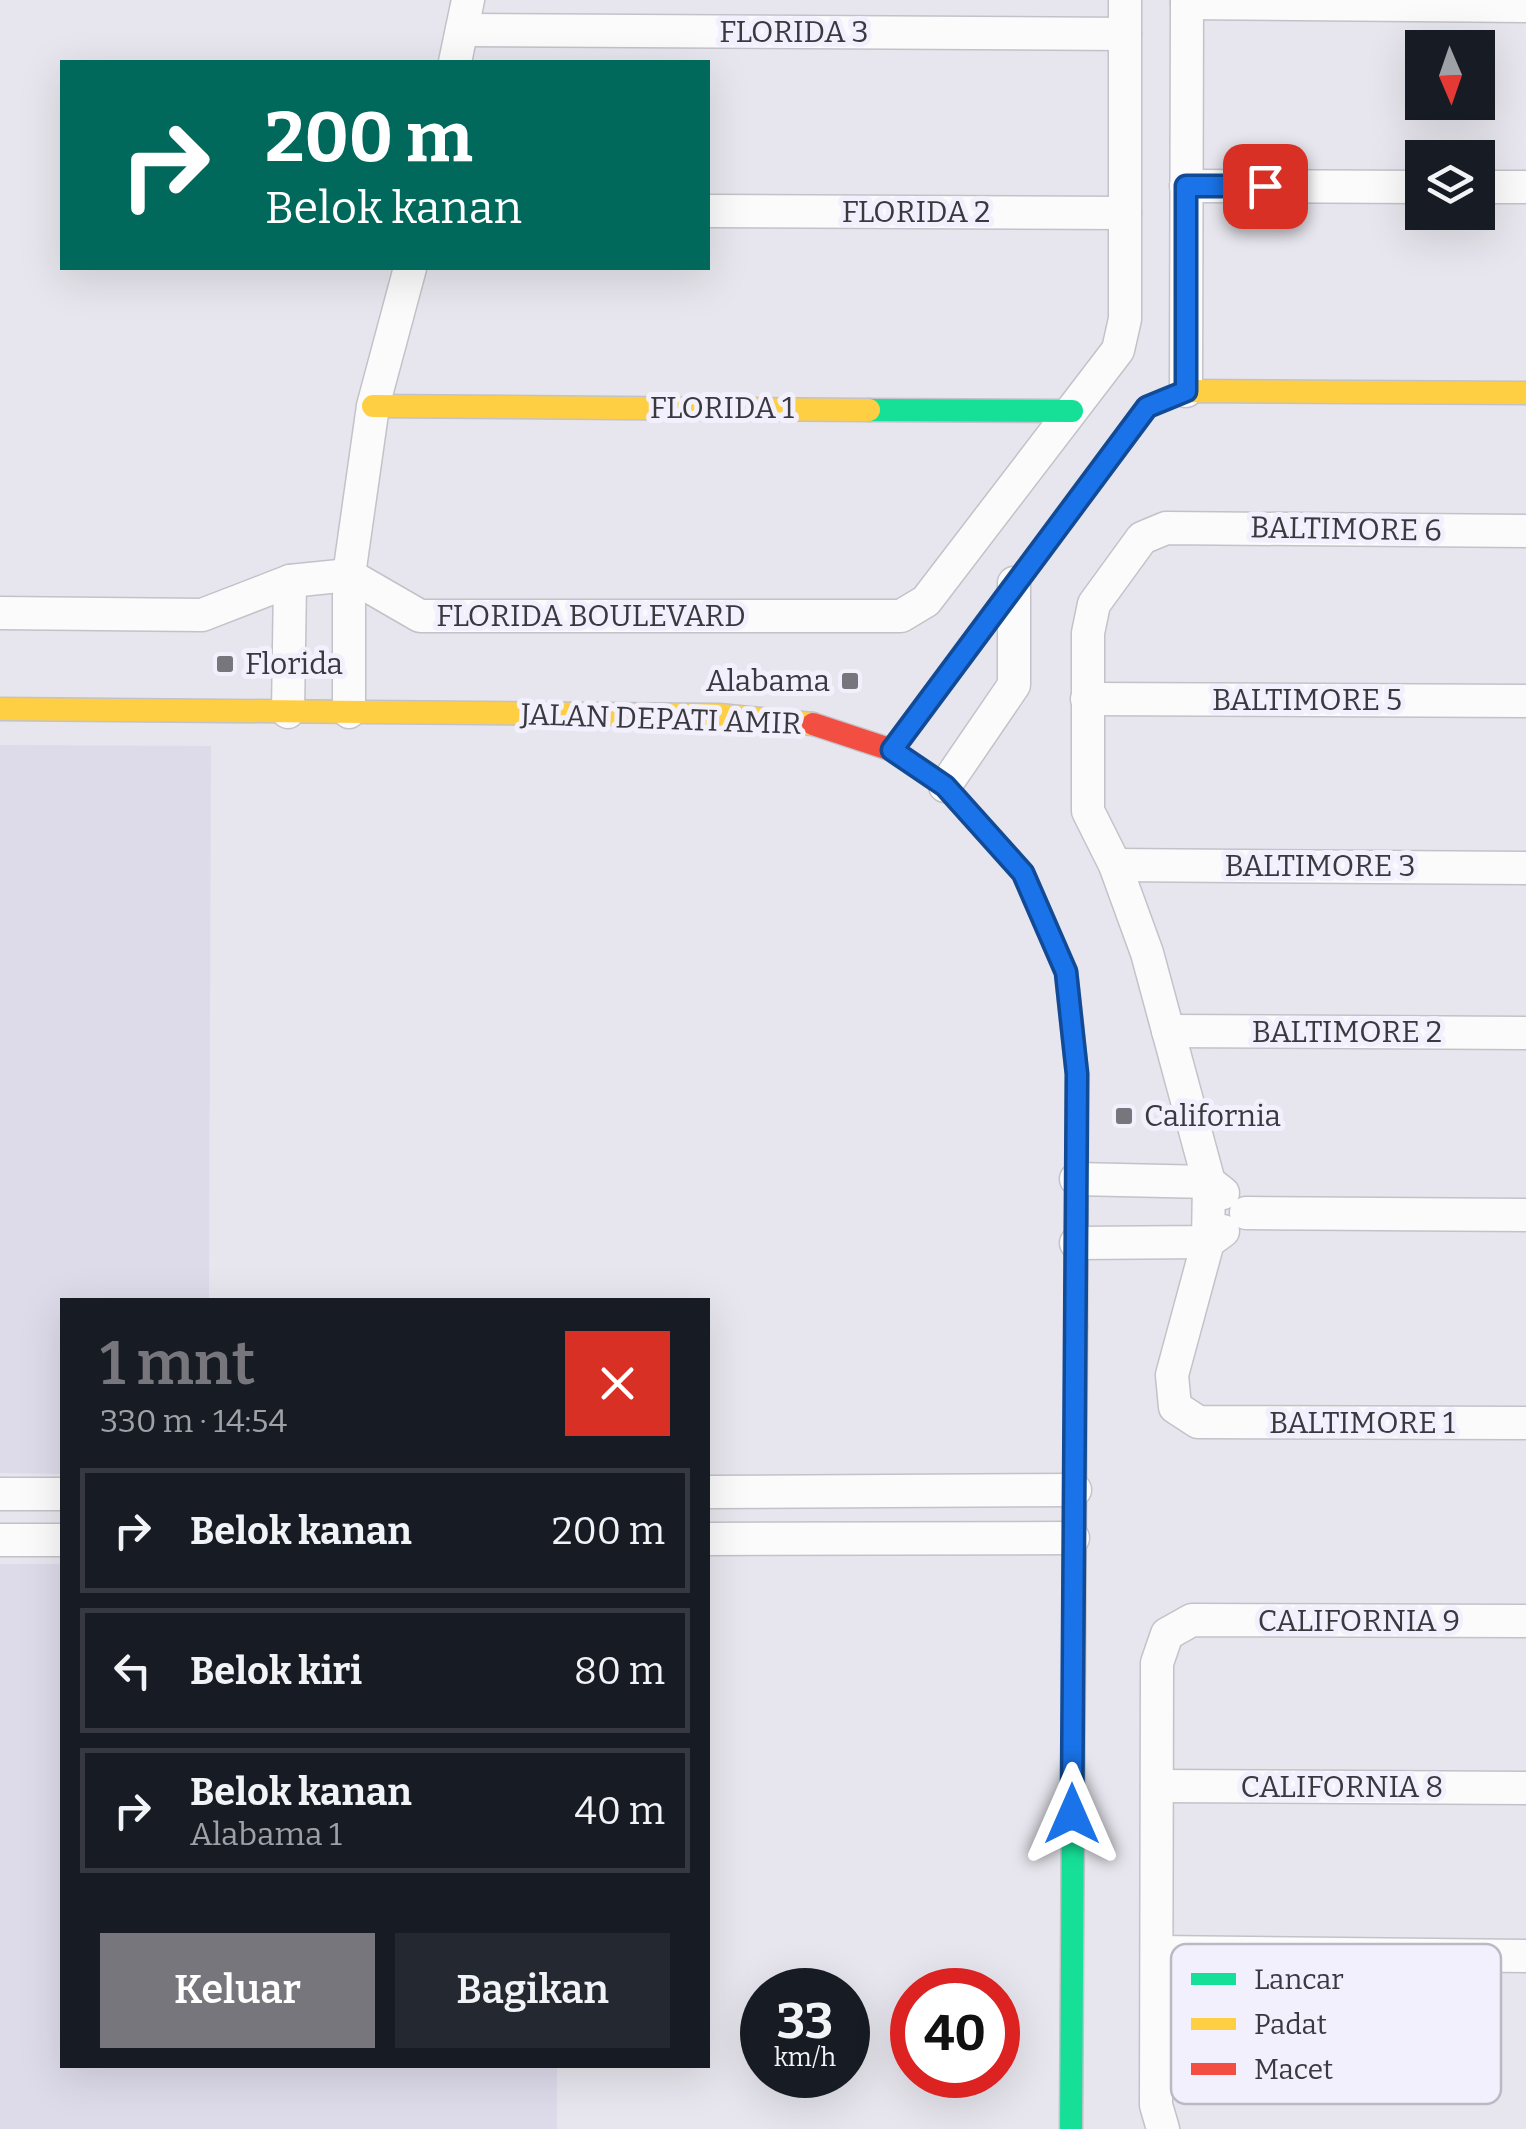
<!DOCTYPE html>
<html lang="id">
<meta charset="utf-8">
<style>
body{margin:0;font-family:Bitter,serif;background:#242831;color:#f1f3f6;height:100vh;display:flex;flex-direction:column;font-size:38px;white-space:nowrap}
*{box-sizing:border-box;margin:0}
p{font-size:32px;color:#9ea1a6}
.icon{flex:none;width:55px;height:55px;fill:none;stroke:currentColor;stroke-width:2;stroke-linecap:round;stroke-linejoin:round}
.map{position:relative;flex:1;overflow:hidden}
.details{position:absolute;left:60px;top:1298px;width:650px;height:770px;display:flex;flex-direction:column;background:#171b24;border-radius:0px;box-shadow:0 10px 40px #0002}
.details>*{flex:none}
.guide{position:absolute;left:60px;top:60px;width:650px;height:210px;border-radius:0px;box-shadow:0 10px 40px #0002;background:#00695c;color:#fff;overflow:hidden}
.needle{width:65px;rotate:178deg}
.controls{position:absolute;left:1405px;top:30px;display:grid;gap:20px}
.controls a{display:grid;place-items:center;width:90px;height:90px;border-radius:0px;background:#171b24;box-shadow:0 10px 40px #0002;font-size:50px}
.speed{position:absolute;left:740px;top:1968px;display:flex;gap:20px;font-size:50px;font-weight:700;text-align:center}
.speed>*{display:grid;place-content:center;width:130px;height:130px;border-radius:50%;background:#171b24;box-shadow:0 10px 40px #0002;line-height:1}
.speed small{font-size:25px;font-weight:400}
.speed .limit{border:15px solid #d22;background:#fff;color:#111}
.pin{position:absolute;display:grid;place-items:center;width:85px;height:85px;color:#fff;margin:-42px;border-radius:20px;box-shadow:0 5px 15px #0006}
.me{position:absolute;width:110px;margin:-55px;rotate:0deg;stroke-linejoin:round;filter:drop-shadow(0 0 8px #0008)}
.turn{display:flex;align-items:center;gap:35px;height:210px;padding:0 40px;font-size:45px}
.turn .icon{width:130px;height:130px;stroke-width:2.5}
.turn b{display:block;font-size:70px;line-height:85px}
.round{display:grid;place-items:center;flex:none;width:105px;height:105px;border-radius:0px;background:#242831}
.summary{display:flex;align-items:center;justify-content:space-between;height:170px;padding:0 40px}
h1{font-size:60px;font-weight:600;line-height:75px;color:#77767c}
.cta{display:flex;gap:20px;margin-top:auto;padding:20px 40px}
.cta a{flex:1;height:115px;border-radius:0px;background:#77767c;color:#fff;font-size:40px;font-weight:600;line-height:115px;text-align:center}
.cta a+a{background:#242831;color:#f1f3f6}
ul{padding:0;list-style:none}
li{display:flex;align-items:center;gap:30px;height:125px;margin:0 20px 15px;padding:0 20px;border:5px solid #363941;border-radius:0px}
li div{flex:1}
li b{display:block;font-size:38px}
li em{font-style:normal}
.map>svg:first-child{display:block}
.built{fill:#dddbea}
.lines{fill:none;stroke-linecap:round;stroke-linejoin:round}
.street-casing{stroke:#c3c2c8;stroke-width:35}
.fast-casing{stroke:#c3c2c8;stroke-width:25}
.slow-casing{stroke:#c3c2c8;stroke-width:25}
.jam-casing{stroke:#c3c2c8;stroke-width:25}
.street{stroke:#fbfbfc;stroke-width:32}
.fast{stroke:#16e098;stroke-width:22}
.slow{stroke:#ffcf43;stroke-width:22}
.jam{stroke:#f24e42;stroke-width:22}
.route-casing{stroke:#114b97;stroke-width:25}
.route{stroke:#1a73e8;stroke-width:18}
.poi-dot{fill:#77767c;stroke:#f2f0fd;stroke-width:4}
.labels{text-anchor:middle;stroke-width:10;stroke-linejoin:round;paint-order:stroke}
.street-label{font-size:30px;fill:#3a393f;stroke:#f2f0fd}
.poi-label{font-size:30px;fill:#3a393f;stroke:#f2f0fd;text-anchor:start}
.key{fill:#f2f0fd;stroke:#bbb9c4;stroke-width:2.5}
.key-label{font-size:28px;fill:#3a393f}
</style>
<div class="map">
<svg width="1526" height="2129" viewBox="0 0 1526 2129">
<rect width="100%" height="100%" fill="#e7e6ee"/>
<g class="built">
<path d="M0,745L211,746L209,1300H62V1474L0,1473Z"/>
<path d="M0,1564H62V2065H557V2129H0Z"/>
</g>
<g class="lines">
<defs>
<g id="street">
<path d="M1187,3L1526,6"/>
<path d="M462,30L1125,34"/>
<path d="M455,62L468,0"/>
<path d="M1186,186L1422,187"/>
<path d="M1478,187H1526"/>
<path d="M708,211L1125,213"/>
<path d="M1186,391L1187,0"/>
<path d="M1526,531L1166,528L1142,538L1094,604L1088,633V811L1115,865L1147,953L1209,1182L1208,1242L1172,1375L1175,1407L1198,1422L1526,1423"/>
<path d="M0,613L202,615L290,581L349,575L420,616H901L926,601L1118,350L1125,319V0"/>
<path d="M1087,699L1526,701"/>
<path d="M288,712L290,581"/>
<path d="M349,712V575L373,406L410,268"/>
<path d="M945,786L1014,685V583"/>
<path d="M1115,865L1526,868"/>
<path d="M1168,1031L1526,1033"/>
<path d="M1076,1179L1209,1182L1223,1193"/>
<path d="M1246,1213L1526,1215"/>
<path d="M1076,1243L1208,1242L1223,1231"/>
<path d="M708,1492L1075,1490"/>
<path d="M0,1494H62"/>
<path d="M708,1539L1073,1538"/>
<path d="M0,1540H62"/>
<path d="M1157,1786L1526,1788"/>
<path d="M1157,1952L1526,1956"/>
<path d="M1163,2129L1156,2105L1157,1663L1167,1634L1192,1620L1526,1621"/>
</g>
<g id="fast">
<path d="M869,410L1072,411"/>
<path d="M1071,2129L1076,1327"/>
</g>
<g id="slow">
<path d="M373,406L869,410"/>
<path d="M0,709L719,715L813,724"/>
<path d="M892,750L1147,407L1186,391L1526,393"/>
</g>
<path id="jam" d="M813,724L892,750L945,786L1023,873L1066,972L1077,1074L1076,1327"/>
</defs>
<use href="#street" class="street-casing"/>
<use href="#fast" class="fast-casing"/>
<use href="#slow" class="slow-casing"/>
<use href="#jam" class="jam-casing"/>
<use href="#street" class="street"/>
<use href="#fast" class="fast"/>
<use href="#slow" class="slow"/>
<use href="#jam" class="jam"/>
</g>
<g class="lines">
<defs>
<path id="route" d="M1072,1814L1077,1074L1066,972L1023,873L945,786L892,750L1147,407L1186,391V186H1265"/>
</defs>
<use href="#route" class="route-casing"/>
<use href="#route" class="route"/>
</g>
<g class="poi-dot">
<rect x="215" y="654" width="20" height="20" rx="5"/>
<rect x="840" y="671" width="20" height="20" rx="5"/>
<rect x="1114" y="1106" width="20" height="20" rx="5"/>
</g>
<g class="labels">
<g class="street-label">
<text x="794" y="42">FLORIDA 3</text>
<text x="916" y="222">FLORIDA 2</text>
<text x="722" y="418">FLORIDA 1</text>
<text transform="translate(1346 529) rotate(1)" y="10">BALTIMORE 6</text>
<text x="591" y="626">FLORIDA BOULEVARD</text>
<text x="1307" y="710">BALTIMORE 5</text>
<text transform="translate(661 719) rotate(2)" y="10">JALAN DEPATI AMIR</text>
<text x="1320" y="876">BALTIMORE 3</text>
<text x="1347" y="1042">BALTIMORE 2</text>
<text x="1362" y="1433">BALTIMORE 1</text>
<text x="1359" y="1631">CALIFORNIA 9</text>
<text x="1342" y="1797">CALIFORNIA 8</text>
</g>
<g class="poi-label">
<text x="245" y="674">Florida</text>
<text x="830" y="691" text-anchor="end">Alabama</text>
<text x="1144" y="1126">California</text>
</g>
</g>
<rect x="1171" y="1944" width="330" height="160" rx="15" class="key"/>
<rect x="1191" y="1973" width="45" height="12" fill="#16e098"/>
<rect x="1191" y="2018" width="45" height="12" fill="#ffcf43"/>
<rect x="1191" y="2063" width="45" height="12" fill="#f24e42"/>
<g class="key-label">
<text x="1254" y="1989">Lancar</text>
<text x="1254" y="2034">Padat</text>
<text x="1254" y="2079">Macet</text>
</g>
</svg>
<div class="controls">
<a><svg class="needle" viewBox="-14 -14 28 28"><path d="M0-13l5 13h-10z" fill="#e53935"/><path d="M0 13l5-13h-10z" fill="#9ea1a6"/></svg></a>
<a><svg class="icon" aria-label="layers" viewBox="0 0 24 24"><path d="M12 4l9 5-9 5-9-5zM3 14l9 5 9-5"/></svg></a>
</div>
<div class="speed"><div>33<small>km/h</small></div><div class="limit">40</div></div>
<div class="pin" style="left:1265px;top:186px;background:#d93025"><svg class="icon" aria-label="arrive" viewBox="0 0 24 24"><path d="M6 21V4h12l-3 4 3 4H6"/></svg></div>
<svg class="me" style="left:1072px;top:1814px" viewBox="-20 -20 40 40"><path d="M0-17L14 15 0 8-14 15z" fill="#1a73e8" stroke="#fff" stroke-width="4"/></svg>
<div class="guide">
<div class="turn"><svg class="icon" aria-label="right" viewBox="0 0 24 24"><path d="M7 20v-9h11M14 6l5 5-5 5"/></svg><div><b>200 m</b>Belok kanan</div></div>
</div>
<section class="details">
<div class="summary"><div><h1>1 mnt</h1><p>330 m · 14:54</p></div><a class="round" style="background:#d93025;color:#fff"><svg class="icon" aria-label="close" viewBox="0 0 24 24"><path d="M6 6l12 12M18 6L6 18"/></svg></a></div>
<ul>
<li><svg class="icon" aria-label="right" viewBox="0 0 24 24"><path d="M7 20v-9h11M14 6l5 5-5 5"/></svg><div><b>Belok kanan</b></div><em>200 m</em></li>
<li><svg class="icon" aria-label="left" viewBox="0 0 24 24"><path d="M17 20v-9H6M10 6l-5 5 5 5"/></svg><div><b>Belok kiri</b></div><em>80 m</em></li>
<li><svg class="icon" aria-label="right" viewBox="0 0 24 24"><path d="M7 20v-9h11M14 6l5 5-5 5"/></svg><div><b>Belok kanan</b><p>Alabama 1</p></div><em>40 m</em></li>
</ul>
<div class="cta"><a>Keluar</a><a>Bagikan</a></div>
</section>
</div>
